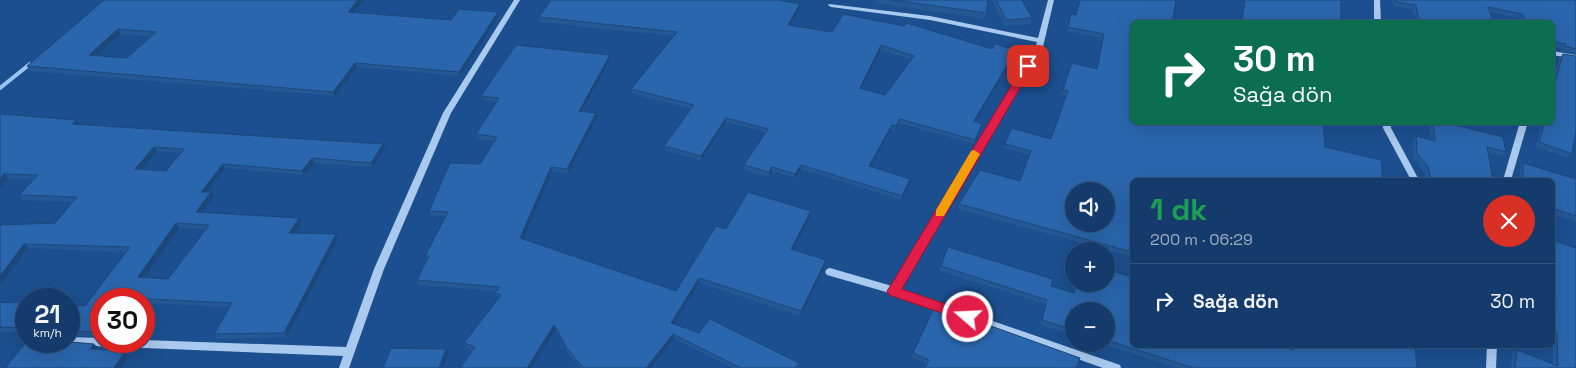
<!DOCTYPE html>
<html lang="tr">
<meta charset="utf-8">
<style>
body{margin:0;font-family:"Space Grotesk",sans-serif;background:#1d4271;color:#f1f3f6;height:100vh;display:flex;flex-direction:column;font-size:19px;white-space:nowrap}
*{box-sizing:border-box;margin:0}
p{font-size:16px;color:#9dadc1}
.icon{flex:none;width:28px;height:28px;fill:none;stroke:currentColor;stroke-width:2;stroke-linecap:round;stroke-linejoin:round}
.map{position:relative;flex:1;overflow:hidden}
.side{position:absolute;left:1130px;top:178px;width:425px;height:170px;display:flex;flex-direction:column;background:#143b6b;border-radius:8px;box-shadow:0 5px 20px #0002,0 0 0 1px #33557e}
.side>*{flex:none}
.guide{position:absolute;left:1130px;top:20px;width:425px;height:105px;border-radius:8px;box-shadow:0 5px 20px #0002,0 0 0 1px #33557e;background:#0b6e4f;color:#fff;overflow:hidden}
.controls{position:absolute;left:1065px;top:182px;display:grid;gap:10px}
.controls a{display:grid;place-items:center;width:50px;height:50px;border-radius:50%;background:#143b6b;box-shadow:0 5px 20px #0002,0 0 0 1px #33557e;font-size:25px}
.speed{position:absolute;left:15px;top:288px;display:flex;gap:10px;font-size:25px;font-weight:700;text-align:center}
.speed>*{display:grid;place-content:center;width:65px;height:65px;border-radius:50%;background:#143b6b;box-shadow:0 5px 20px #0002,0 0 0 1px #33557e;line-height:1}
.speed small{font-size:12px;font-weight:400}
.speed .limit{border:8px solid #d22;background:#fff;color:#111}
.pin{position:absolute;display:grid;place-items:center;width:42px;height:42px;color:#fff;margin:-21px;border-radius:10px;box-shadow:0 2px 8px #0006}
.me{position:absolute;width:55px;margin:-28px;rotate:289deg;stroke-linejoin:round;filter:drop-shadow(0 0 4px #0008)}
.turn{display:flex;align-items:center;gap:18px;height:105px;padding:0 20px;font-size:22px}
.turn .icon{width:65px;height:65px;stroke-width:2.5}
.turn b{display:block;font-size:35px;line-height:42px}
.round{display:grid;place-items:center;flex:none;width:52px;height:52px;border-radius:26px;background:#1d4271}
.summary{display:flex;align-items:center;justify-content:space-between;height:85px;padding:0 20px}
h1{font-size:30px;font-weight:800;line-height:38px;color:#1e9e55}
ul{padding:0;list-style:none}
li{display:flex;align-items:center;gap:15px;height:75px;padding:0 20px;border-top:1px solid #33557e}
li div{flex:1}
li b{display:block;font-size:19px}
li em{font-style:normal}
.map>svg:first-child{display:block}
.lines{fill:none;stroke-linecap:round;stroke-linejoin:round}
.stream{stroke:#9cc4f0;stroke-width:4}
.minor{fill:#a9c9ee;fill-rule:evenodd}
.wall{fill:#245895;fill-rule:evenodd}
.shaded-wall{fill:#1d4779}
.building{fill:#2a66ad;stroke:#1d4779;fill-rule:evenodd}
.route{fill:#e11d48;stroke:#92132f}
.slow{fill:#f59e0b}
</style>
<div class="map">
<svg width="1576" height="368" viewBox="0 0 1576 368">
<rect width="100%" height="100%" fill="#1b4f8f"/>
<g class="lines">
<path class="stream" d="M0,88L30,64"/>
<g class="minor">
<path d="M514,0H520L451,113L384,269L349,368H339L343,356L69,345L65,344L64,341H69V337L101,338V341H144V340L346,347L374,269L443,113Z"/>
<path d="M1048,0H1054L1042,51L900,289L1120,365L1121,368H1103L893,294L827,275L825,272L827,269L830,268L892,286L1034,51L1037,42L930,20L831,7L828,5L829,4L930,16L1038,38Z"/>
<path d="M1374,0H1380L1381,22H1374Z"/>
<path d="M1552,51L1576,55V59L1552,55Z"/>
<path d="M1382,122H1390L1391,128L1419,180H1411L1383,128Z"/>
<path d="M1520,122H1528L1511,180H1503Z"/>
<path d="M1487,345H1497L1496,368H1486Z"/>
</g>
</g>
<g class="wall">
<path d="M104,0H364L353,12L451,20L498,12L499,16L460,76L357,67L335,96L30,71L27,66ZM121,34L152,36L127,58L96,56Z"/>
<path d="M875,0H988L985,19L875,3Z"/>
<path d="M992,0H1022L1032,18L1031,24L1005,26Z"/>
<path d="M1244,0H1341V22H1241Z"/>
<path d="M1392,0H1576V54L1562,51V48L1552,47V22H1521L1519,18L1490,12L1493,22H1416L1413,10L1394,6Z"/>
<path d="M800,4V9L790,25L832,32L992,49L1015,54L975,122L981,128L974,144L899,123L895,131L891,130L870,167L910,183L901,200L801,169L795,178L772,171L769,177L745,170L744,165L765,132L726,122L701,160L665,151L664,146L691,109L632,94L631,89L674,36L540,22L539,17ZM881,50L912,60L885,95L861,89Z"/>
<path d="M1071,14L1076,15L1173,19L1325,147L1132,180V257L958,209L959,204L1020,181L1029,155L1004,148L1005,144L1051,139L1066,96L1061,95L1072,63L1097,69L1103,38L1067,31Z"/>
<path d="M1563,54L1572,154L1568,158L1536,147L1542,122H1552V85L1560,58Z"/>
<path d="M610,55V60L583,111L597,117L568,173L552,171L523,240L676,291L726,229L811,211V215L793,250L826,260V264L801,316L699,283L674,324L699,333L799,363L798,368H733L674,338L651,368H580L568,353L556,330L531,368H460L473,350L466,348L464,343L499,298L497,297L495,293L496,291L419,285L417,280L427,260L425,256L446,216H431L429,211L480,164L495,141L477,139L476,134L497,102L483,100L481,96Z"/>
<path d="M0,114L76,120L79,124L385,148L373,167L314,163L305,175L225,168L207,192H211L214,197L202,212L302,222L295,233L336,234L338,239L287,337L217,339L214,334L230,307L144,303V299H101V336H69V305L85,306L127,252L28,248L0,225L55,223L74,202L23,200L19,195L34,179L8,178L0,189ZM157,151L181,153L166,171L142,169ZM179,228L206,229L168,279L145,278Z"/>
<path d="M1431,122H1443L1506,152L1503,156L1488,153L1493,180H1426L1424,172L1414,158L1413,140L1416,136L1431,140L1429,125Z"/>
<path d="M1523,163L1576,179V222L1552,214V180H1519L1520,168Z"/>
<path d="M1552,240L1576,368H1511L1512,354L1517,350L1553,364L1552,342Z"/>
<path d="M941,266L1051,286L1074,293L1076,284H1106L1132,345L1290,349V345H1415L1417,368H1178L1101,344H1106V311H1074V335L1040,325L1046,304L940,271Z"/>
<path d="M0,302L26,303V333L0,332Z"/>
<path d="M913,353L1076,368L927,364L912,358Z"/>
</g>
<g class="shaded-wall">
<path d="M358,0H364L350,16L348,12Z"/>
<path d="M800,4V9L788,29V25Z"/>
<path d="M498,12L499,16L460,76L459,72Z"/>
<path d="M118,29L121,34L92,59L89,55Z"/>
<path d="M881,45V50L859,93L860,88Z"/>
<path d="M1016,50L1015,54L973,126L974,121Z"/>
<path d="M610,55V60L580,115L579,111Z"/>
<path d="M355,63L357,67L335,96L333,92Z"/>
<path d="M596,113L597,117L568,173L567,169Z"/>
<path d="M726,118V122L701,160V156Z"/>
<path d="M900,119L899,123L895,131L896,126Z"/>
<path d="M76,120L79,125L72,124Z"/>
<path d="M982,124L981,128L974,144L975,140Z"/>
<path d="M892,125L891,130L868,171L869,166Z"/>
<path d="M383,144L385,148L373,167L371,163Z"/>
<path d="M154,147L157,151L139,173L135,169Z"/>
<path d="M312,158L314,163L305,175L302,171Z"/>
<path d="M223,164L225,168L204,196L201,192Z"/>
<path d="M801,165V169L795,178V174Z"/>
<path d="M551,167L552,171L522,243L520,238Z"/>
<path d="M772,167V171L769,177V172Z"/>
<path d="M4,174L8,178L0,189V179Z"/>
<path d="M910,179V183L901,200L902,196Z"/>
<path d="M211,192L214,197L199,216L196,212Z"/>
<path d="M811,211V215L791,254V249Z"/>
<path d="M299,218L302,222L292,238L289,233Z"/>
<path d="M176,223L179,228L142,282L138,277Z"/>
<path d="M336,234L338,239L287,337L284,333Z"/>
<path d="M24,244L28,248L0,286V276Z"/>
<path d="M826,260V264L801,316V311Z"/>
<path d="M699,278V283L672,328L671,323Z"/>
<path d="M554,325L556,330L531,368H527Z"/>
<path d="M673,334L674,338L651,368H646Z"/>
<path d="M94,344L99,348L95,353L90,349Z"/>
<path d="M446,349L449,353L443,368H439Z"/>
<path d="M125,351L129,355L121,368H114Z"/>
</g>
<g class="building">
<path d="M104,0H358L348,12L451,20L459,9L498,12L459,72L355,63L333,92L27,66ZM118,29L156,32L127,58L89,55Z"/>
<path d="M551,0H778L800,4L788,25L832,32L843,14L904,26L907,23L992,49L995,44L1016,50L974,121L982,124L975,140L900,119L896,126L892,125L869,166L910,179L902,196L801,165L795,174L772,167L769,172L744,165L768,129L726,118L701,156L664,146L694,105L631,89L677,32L539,17ZM881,45L914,56L885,95L860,88Z"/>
<path d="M892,0H988L986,13Z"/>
<path d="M996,0H1022L1032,18L1006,20Z"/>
<path d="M1080,0H1176L1173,19L1194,22H1132V122H1323L1325,147L1381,160L1383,180H1132V252L959,204L980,170L1020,181L1031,151L1005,144L1012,128L1051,139L1068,91L1063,90L1072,63L1097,69L1104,34L1068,27L1071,14L1076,15ZM1074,191H1106V224H1074Z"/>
<path d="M1245,0H1341V22H1242Z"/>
<path d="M1396,0H1576V49L1565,46L1566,44L1552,42V22H1526L1522,14L1488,7L1493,22H1419L1416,5L1396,2Z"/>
<path d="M516,45L610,55L579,111L596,113L567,169L551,167L520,238L676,291L716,226L726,229L748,192L811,211L791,249L826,260L801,311L699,278L671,323L699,333L710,319L799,363L795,368H741L673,334L646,368H583L567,348L554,325L527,368H460L475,347L464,343L501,295L495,293L499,287L417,280L429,256H425L448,212L429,211L450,163L480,164L497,137L476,134L499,98L481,96Z"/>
<path d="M1563,54L1576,56V131L1572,154L1539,142L1545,122H1552V93Z"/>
<path d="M0,114L76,120L72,124L383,144L371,163L312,158L302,171L223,164L201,192H211L196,212L299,218L289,233L336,234L284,333L214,334L232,303L129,298L128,299H101V335L97,332L69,331V305L85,306L130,247L24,244L0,276V225L55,223L77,197L19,195L38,175L4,174L0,179ZM154,147L184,149L166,171L135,169ZM176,223L209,225L168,279L138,277Z"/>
<path d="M1433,122H1443L1503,137L1506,152L1487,147L1493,180H1431L1428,167L1417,153L1416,136L1435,141Z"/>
<path d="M1523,163L1576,179V216L1552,208V180H1523Z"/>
<path d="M1552,240L1576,248V368H1515L1517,350L1558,366L1557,333L1552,331V306L1556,308L1555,279L1552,278Z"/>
<path d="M948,247L1053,279L1051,286L1074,293L1077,284H1106V269L1132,277V345H1276L1293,350V345H1415L1417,368H1194L1106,340V311H1074V330L1042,320L1047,300L941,266Z"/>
<path d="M0,302L26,303V328L0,327Z"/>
<path d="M935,306L1080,358L1076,368H925L929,360L913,353Z"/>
<path d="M27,341H60L94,344L90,349L125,351L114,368H5Z"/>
<path d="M391,348L446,349L439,368H383Z"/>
</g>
<path class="route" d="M1028,63L1033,66L902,289L972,313L974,317L972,321L968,322L889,295L887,291L889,288L1023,66Z"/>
<path class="slow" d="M974,150L980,154L944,216H936V210L971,151Z"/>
</svg>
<div class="controls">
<a><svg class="icon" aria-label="sound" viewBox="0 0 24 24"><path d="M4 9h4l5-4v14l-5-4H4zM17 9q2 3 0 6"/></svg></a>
<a>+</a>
<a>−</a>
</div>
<div class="speed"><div>21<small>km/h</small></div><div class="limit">30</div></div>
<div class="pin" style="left:1028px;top:66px;background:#d93025"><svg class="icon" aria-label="arrive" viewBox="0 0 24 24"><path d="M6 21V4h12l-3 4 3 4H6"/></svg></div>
<svg class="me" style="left:968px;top:317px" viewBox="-20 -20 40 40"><circle r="17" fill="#e11d48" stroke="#fff" stroke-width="3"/><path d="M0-11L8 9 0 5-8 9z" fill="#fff"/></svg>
<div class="guide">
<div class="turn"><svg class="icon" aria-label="right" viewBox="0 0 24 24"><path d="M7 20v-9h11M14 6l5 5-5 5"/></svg><div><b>30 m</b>Sağa dön</div></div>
</div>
<section class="side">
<div class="summary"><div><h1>1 dk</h1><p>200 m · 06:29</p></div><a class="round" style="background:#d93025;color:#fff"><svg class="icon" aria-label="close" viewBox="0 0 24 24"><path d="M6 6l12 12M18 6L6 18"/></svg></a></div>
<ul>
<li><svg class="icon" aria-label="right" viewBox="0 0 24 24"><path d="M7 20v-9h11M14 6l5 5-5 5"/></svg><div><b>Sağa dön</b></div><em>30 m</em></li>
</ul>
</section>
</div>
